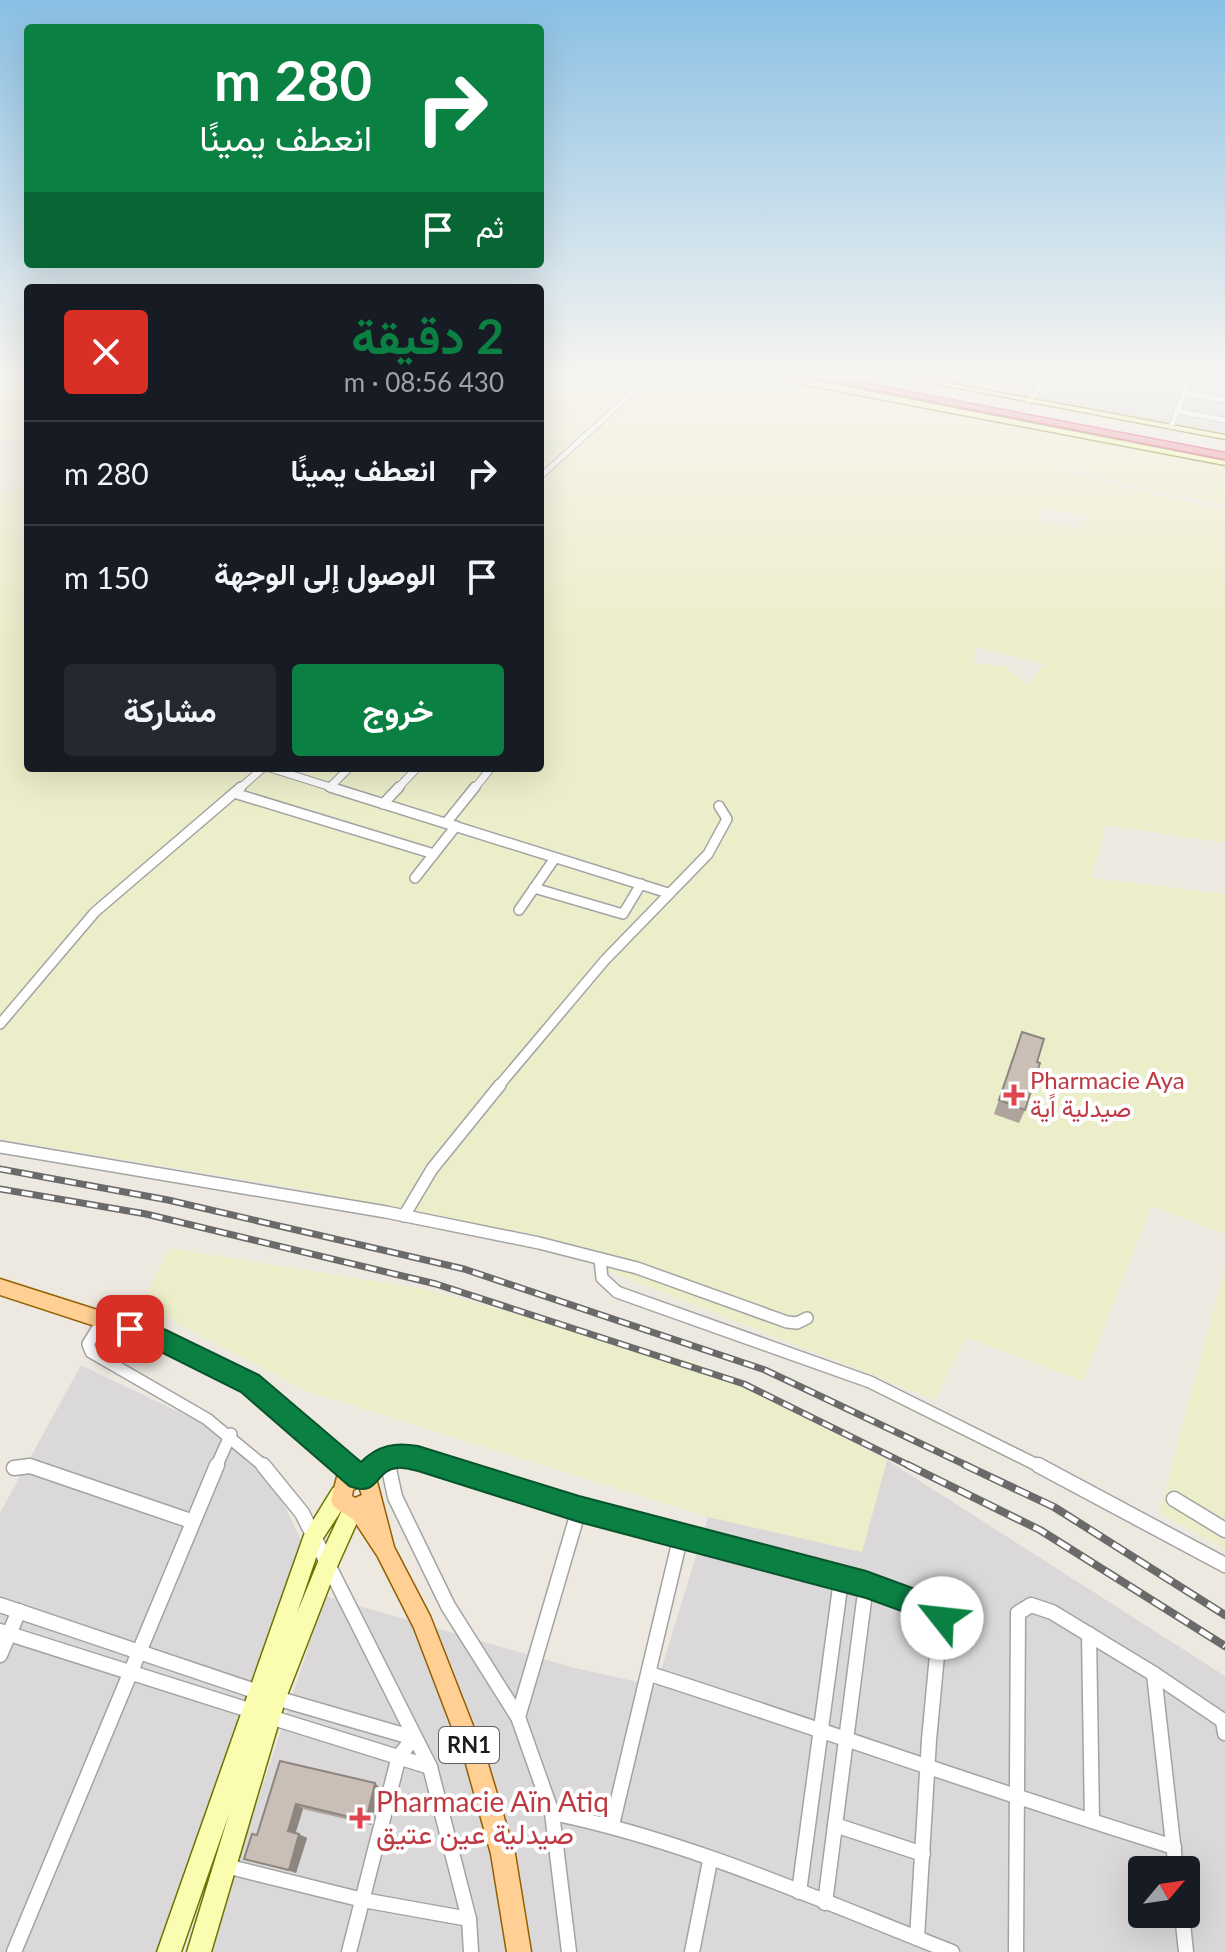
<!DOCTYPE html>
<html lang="ar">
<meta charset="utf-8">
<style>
body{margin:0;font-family:Lato,Vazirmatn,sans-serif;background:#242831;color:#f1f3f6;direction:rtl;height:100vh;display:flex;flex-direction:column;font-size:30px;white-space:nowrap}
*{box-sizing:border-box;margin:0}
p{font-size:26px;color:#9ea1a6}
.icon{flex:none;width:44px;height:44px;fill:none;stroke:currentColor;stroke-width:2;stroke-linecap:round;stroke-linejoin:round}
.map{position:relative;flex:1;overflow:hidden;direction:ltr}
.drawer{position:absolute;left:24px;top:284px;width:520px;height:488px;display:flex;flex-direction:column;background:#171b24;border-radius:8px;box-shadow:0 8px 32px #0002;direction:rtl}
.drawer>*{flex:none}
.guide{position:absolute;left:24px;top:24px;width:520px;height:244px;border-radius:8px;box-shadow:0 8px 32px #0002;direction:rtl;background:#0b8043;color:#fff;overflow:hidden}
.needle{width:52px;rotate:61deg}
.fabs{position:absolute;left:1128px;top:1856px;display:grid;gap:16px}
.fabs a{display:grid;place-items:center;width:72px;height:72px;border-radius:8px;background:#171b24;box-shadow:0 8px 32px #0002;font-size:40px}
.pin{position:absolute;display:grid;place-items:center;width:68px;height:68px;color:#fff;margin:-34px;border-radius:16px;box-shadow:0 4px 12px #0006}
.me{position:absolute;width:88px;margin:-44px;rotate:299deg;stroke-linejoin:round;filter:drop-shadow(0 0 6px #0008)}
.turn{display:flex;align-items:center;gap:28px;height:168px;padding:0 40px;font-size:36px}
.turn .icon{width:104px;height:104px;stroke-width:2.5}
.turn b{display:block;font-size:56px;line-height:68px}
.then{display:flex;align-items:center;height:76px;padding:0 40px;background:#0003;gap:16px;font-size:30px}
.round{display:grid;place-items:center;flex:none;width:84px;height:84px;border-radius:8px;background:#242831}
.headline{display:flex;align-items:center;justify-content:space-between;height:136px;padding:0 40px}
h1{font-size:48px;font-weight:700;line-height:60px;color:#0b8043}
.cta{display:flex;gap:16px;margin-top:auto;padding:16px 40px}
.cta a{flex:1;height:92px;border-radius:8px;background:#0b8043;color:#fff;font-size:32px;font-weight:700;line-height:92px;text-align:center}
.cta a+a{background:#242831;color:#f1f3f6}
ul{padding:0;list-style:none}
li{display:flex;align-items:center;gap:24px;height:104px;padding:0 40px;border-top:2px solid #363941}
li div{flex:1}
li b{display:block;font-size:30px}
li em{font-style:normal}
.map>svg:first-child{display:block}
.residential{fill:#dad8d8;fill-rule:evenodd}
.farmland{fill:#eceeca;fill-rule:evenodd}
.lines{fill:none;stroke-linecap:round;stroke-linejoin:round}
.street-far4-casing{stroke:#a3a3a3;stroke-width:7}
.street-far3-casing{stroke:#a3a3a3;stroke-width:9}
.street-far2-casing{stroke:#a3a3a3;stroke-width:12}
.street-far1-casing{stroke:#a3a3a3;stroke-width:14}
.street-casing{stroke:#a3a3a3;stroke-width:17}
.secondary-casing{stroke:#6a7500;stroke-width:3}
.primary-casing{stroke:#936000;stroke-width:3}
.highway-casing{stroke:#df1a61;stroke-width:3}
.street-far4{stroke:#fff;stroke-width:5}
.street-far3{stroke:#fff;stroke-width:7}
.street-far2{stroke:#fff;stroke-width:9}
.street-far1{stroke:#fff;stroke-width:11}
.street{stroke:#fff;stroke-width:14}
.secondary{fill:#fafdaf;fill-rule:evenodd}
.primary{fill:#ffcf94;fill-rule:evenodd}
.highway{fill:#eb8397;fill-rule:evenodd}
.rail-far1-casing{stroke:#6a6a6a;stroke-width:7}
.rail-casing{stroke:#6a6a6a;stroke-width:8}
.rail-far1{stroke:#fff;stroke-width:4;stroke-dasharray:11;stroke-linecap:butt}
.rail{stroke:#fff;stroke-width:5;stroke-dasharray:14;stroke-linecap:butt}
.wall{fill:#aea49d}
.shaded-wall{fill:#8d867f}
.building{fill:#cabfb6;stroke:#8d867f;stroke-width:2}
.route{fill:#0b8043;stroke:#07532c;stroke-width:2}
.health-dot{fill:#e0444e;stroke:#fff;stroke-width:3}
.labels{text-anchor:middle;stroke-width:8;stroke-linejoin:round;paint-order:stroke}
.shield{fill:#fff;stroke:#606060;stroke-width:2}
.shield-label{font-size:22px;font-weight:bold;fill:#1c1c1c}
.health-label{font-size:24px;fill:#be3a42;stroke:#fff;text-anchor:start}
.near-health-label{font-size:28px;fill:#be3a42;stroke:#fff;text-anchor:start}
</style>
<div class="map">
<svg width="1225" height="1952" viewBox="0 0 1225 1952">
<rect width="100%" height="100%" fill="#eee9e0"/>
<g class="residential">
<path d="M899,373H991L978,387Z"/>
<path d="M1035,373H1225V433L1019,394Z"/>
<path d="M81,1365L231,1437L275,1485L304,1547L167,1952H0V1513Z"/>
<path d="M887,1460L1225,1676V1952H208L325,1596L571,1667L656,1686L708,1517L862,1552ZM1142,1870H1186V1914H1142Z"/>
</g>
<g class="farmland">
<path d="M0,373H28V443L0,437Z"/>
<path d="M540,373H742L1225,466V505L1143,489L1068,467H1056L1115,485L1225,510V843L1106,825L1091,878L1225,894V1234L1151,1206L1083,1381L966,1337L935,1400L540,1244L296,1188L0,1139V494L28,488V768H540ZM1044,509L1086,516H1087L1079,529L1037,520ZM976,647L1044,664L1027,685L1006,667L974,663Z"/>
<path d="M169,1248L424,1289L697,1363L887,1460L862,1552L708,1517L306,1391L142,1305Z"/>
<path d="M1225,1268V1549L1159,1513Z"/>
</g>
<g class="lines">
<defs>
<g id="street-far4">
<path d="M1163,373L1225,384"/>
<path d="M1184,393L1225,400"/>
<path d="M1029,401L1051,373"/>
<path d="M1177,411L1225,420"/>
<path d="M1171,427L1192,374"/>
<path d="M540,477L654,373"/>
</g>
<g id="street-far3">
<path d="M270,768L337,789"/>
<path d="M330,787L349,768"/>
<path d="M239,789L263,768"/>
<path d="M397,789L417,768"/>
<path d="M474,789L491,768"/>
</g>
<g id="street-far2">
<path d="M330,787L668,893"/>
<path d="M234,793L434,854"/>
<path d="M383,804L399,787"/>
<path d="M446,823L475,787"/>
<path d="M415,878L456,826"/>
<path d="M534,888L623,914L641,884"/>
<path d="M519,910L555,858"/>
<path d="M0,1024L95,912L241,787"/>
<path d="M498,1087L605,960L708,854L727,819L719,806"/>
</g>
<g id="street-far1">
<path d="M0,1147L386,1212L539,1243L637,1268L787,1322L797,1323L807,1318"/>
<path d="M404,1216L432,1169L500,1085"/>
<path d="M600,1259L602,1278L617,1292L870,1382L1041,1467"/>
<path d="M102,1321L88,1344L91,1352L207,1419L265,1467"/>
<path d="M22,1467H33"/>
<path d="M216,1467L231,1434"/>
<path d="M375,1467L397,1455"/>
<path d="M390,1467L397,1455L444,1467"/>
</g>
<g id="street">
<path d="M263,1465L302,1513L430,1767L469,1919L471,1952"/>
<path d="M391,1465L389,1469L395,1497L448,1606L518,1717L552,1813L569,1952"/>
<path d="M437,1465L579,1509L866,1585L941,1613L929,1740L917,1938"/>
<path d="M1038,1465L1225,1565"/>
<path d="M14,1468L30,1466L191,1521"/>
<path d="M364,1477L377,1465"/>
<path d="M1174,1499L1225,1530"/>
<path d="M0,1605L258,1692"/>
<path d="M0,1631L252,1711"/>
<path d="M1089,1634L1092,1821"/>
<path d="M0,1655L19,1611"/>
<path d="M650,1674C825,1730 998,1793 1174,1847"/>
<path d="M1154,1674L1176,1870"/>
<path d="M276,1698L414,1738L399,1756L349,1952"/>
<path d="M270,1717L430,1767"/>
<path d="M518,1717L579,1509"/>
<path d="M1223,1721L1225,1733"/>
<path d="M552,1813C687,1840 824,1902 952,1952"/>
<path d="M612,1825L681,1535"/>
<path d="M835,1825L923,1854"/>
<path d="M226,1866L363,1900L469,1919"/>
<path d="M799,1892L841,1580"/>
<path d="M825,1903L866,1585"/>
<path d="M1182,1914L1186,1952"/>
<path d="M14,1952L217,1465"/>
<path d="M692,1952L710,1861"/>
<path d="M1016,1952L1018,1613L1031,1605L1052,1612L1154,1674L1225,1722"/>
</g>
<g id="secondary">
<path d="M744,373H761L821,382L1225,461V465Z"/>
<path d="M879,373H894L1225,435V439Z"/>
<path d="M340,1485L347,1488L350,1495L347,1501L353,1499L360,1502L363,1509L336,1569L286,1698L211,1952H187L229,1814L181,1952H157L304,1535L333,1488ZM343,1508L320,1557L297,1613L322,1540Z"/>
</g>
<path id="primary" d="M0,1279L157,1329L257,1378L319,1427L337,1446L375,1474L394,1547L430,1616L488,1764L515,1854L531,1952H507L491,1854L466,1764L414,1628L378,1557L353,1519L334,1507L331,1500L337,1477L343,1474L243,1390L153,1345L0,1295ZM359,1487L362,1495L355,1498L352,1496L353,1490Z"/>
<path id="highway" d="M791,373H810L1225,453V459Z"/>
</defs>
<use href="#street-far4" class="street-far4-casing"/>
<use href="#street-far3" class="street-far3-casing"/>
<use href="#street-far2" class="street-far2-casing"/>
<use href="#street-far1" class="street-far1-casing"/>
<use href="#street" class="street-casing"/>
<use href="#secondary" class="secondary-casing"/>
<use href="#primary" class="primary-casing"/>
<use href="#highway" class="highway-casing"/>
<use href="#street-far4" class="street-far4"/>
<use href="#street-far3" class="street-far3"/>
<use href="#street-far2" class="street-far2"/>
<use href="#street-far1" class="street-far1"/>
<use href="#street" class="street"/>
<use href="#secondary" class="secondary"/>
<use href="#primary" class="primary"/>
<use href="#highway" class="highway"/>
<defs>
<g id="rail-far1">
<path d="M0,1169L168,1200L464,1269L765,1370L970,1467"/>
<path d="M0,1189L146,1214L436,1284L744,1384L912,1467"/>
</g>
<g id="rail">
<path d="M908,1465L1040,1530L1225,1646"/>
<path d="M965,1465L1054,1507L1225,1615"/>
</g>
</defs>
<use href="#rail-far1" class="rail-far1-casing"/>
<use href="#rail" class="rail-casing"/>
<use href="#rail-far1" class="rail-far1"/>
<use href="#rail" class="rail"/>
</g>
<g class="wall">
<path d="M1022,1032L1037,1062L1025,1110L1019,1123L994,1114Z"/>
<path d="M280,1761L380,1788L371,1825L303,1809L295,1833L307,1838L296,1873L244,1859L257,1835Z"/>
</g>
<g class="shaded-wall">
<path d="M375,1783L380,1788L371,1825L366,1821Z"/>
<path d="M296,1804L303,1809L295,1835L288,1831Z"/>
<path d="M299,1834L307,1838L296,1873L289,1870Z"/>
</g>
<g class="building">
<path d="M1022,1032L1044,1039L1037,1062L1040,1063L1025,1110L999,1100Z"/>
<path d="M280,1761L375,1783L366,1821L296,1804L288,1831L299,1834L289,1870L244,1859L252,1834L257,1835Z"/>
</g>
<linearGradient id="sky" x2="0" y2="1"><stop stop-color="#8ac0e4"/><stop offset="0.58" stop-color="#f7f5f1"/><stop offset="1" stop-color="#f7f5f1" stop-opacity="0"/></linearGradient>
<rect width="1225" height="646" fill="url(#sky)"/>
<path class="route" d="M130,1318L166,1330L259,1375L361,1462C378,1445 395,1442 418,1446L579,1496L866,1571L948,1601L956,1618L952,1627L942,1631L932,1627L929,1621L866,1598L579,1522L418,1471C412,1470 403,1467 397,1468C374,1470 380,1498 349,1486L241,1392L153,1348L121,1337L118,1329L121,1322Z"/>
<g class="health-dot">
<path d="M1010 1083h8v8h8v8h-8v8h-8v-8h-8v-8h8z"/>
<path d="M356 1806h8v8h8v8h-8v8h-8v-8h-8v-8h8z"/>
</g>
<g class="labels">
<rect class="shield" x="439" y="1727" width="60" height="36" rx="6"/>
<g class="shield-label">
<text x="469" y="1753">RN1</text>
</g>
<g class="health-label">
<text x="1030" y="1089">Pharmacie Aya<tspan x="1030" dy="28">صيدلية اًية</tspan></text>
</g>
<g class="near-health-label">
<text x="376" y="1812">Pharmacie Aïn Atiq<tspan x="376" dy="32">صيدلية عين عتيق</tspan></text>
</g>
</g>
</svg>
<div class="fabs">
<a><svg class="needle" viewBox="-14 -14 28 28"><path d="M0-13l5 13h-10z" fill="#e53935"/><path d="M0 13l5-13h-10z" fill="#9ea1a6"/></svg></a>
</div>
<div class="pin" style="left:130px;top:1329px;background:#d93025"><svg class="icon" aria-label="arrive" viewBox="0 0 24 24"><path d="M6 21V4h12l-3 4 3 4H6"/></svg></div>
<svg class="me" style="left:942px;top:1618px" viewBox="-20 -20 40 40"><circle r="19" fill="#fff"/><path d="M0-13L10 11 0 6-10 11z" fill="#0b8043"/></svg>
<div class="guide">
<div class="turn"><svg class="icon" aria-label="right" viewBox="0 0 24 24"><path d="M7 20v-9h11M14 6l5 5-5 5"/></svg><div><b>280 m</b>انعطف يمينًا</div></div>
<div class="then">ثم<svg class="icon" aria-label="arrive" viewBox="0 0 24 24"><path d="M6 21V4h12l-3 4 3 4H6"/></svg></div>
</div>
<section class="drawer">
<div class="headline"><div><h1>2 دقيقة</h1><p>430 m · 08:56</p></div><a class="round" style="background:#d93025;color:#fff"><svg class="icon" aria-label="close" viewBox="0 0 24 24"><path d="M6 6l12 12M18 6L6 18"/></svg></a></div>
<ul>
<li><svg class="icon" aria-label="right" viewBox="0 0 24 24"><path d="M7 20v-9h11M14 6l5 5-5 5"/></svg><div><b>انعطف يمينًا</b></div><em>280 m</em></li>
<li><svg class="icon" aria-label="arrive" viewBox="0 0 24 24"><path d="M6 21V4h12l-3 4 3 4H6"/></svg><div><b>الوصول إلى الوجهة</b></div><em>150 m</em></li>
</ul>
<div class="cta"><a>خروج</a><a>مشاركة</a></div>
</section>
</div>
